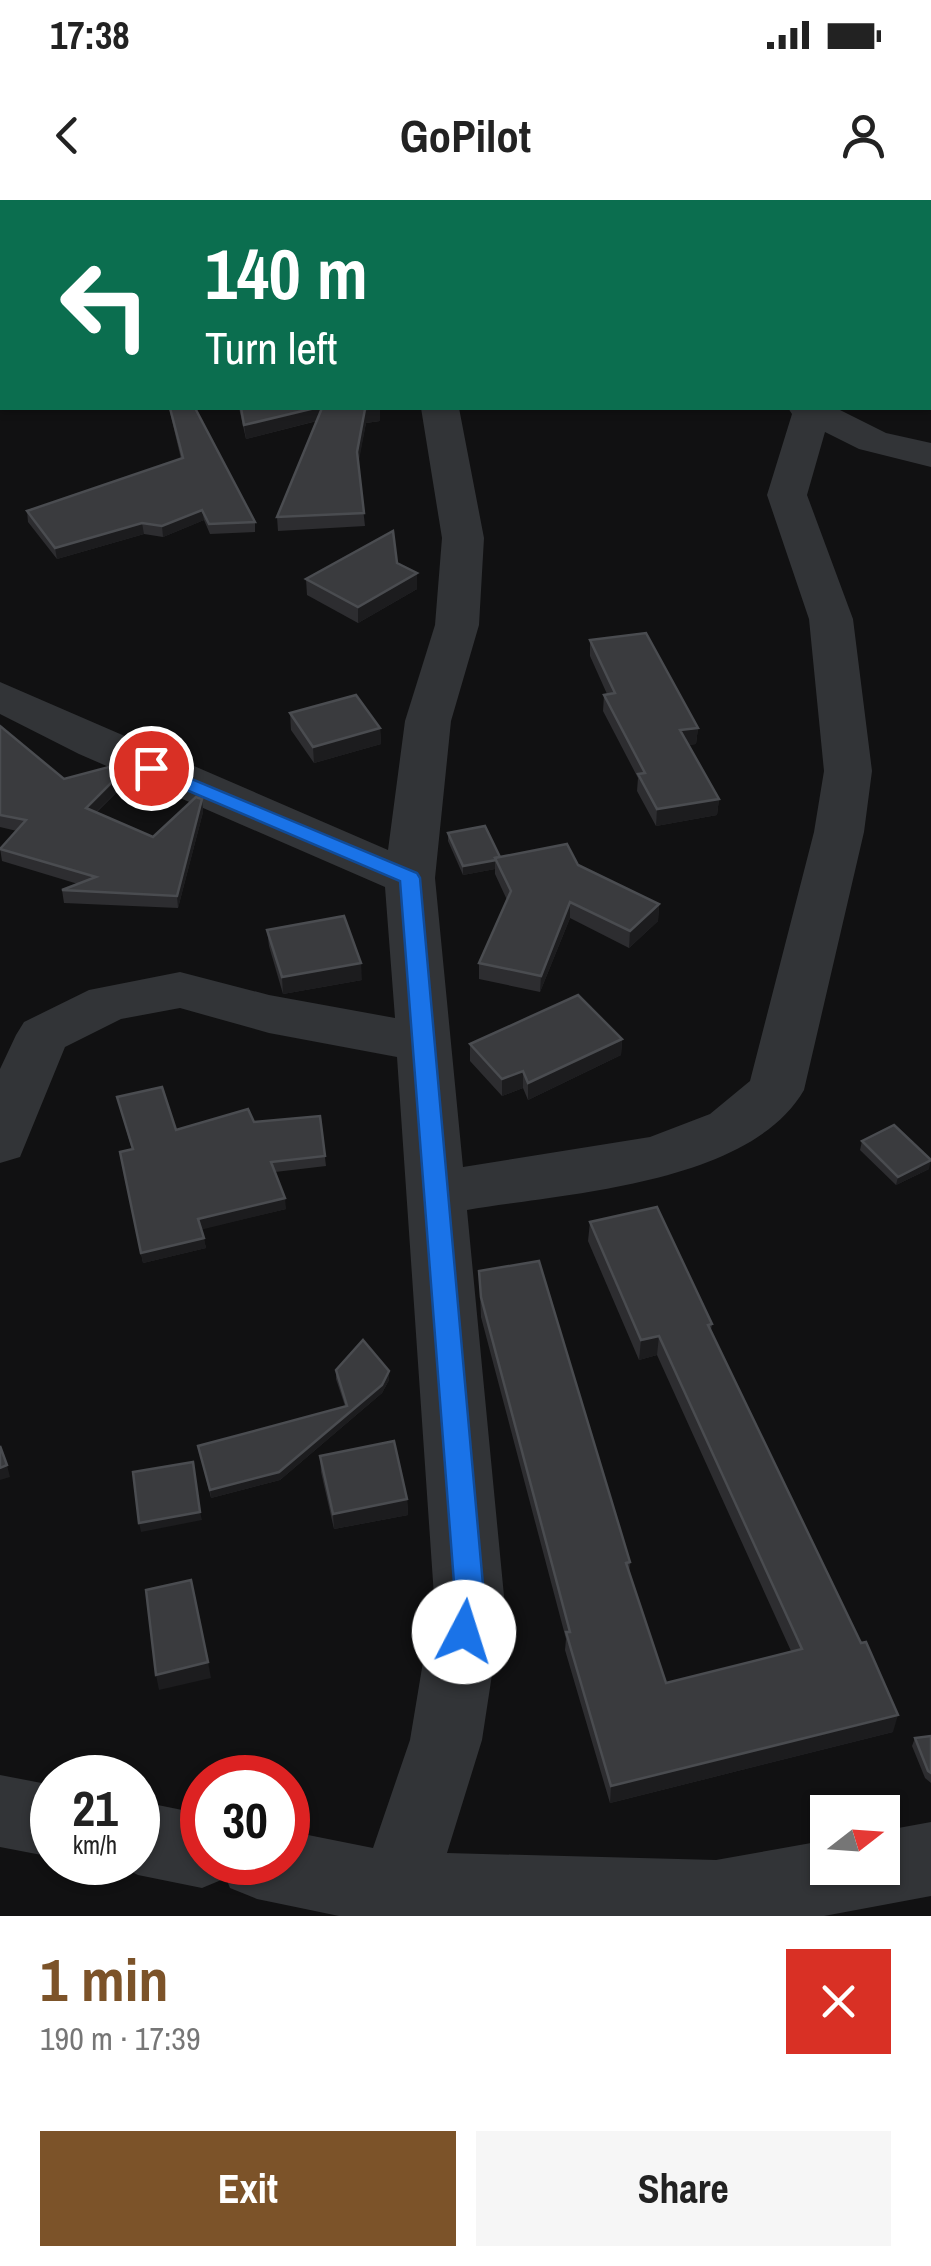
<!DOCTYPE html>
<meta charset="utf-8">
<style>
body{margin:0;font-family:"Archivo Narrow",sans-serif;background:#f6f6f6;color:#222;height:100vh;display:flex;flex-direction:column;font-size:38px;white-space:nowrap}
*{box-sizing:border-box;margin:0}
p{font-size:32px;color:#767676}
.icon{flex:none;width:55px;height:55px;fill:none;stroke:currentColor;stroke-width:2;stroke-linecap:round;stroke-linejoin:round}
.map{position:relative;height:1716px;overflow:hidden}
.side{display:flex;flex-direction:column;background:#fff;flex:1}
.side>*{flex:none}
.top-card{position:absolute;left:0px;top:0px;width:932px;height:210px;box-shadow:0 2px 8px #0004;background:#0b6e4f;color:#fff;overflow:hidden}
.needle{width:65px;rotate:73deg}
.controls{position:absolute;left:810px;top:1595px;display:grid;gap:20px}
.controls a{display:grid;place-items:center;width:90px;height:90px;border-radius:0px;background:#fff;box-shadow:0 2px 8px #0004;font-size:50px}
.speed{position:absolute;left:30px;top:1555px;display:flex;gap:20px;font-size:50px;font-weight:700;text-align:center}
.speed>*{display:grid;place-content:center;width:130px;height:130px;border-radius:50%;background:#fff;box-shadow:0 2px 8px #0004;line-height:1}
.speed small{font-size:25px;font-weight:400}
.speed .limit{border:15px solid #d22;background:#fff;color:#111}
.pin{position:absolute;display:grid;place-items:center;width:85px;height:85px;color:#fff;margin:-42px;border:5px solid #fff;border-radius:50%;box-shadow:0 2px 10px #0007}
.me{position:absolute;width:110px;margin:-55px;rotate:5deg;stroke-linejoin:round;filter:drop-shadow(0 0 8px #0008)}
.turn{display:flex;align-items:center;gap:35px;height:210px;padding:0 40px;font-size:45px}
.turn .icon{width:130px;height:130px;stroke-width:2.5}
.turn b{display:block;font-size:70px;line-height:85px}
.round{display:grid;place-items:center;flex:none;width:105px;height:105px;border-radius:0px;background:#f6f6f6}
.headline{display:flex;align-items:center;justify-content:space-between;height:170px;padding:0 40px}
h1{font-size:60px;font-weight:700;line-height:75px;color:#7c5329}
.cta{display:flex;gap:20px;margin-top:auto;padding:20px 40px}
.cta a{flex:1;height:115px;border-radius:0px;background:#7c5329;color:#fff;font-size:40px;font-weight:700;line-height:115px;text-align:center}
.cta a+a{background:#f6f6f6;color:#222}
.status{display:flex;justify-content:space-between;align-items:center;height:70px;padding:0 50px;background:#fff;direction:ltr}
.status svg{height:28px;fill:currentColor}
header{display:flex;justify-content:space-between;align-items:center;height:130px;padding:0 40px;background:#fff;font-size:45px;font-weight:700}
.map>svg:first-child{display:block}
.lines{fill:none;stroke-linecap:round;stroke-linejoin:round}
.minor{fill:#323437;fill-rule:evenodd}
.wall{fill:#2d2d30}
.shaded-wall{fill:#1c1c1e}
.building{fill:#3a3b3e;stroke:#4a4c50;stroke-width:2.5}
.route{fill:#1a73e8;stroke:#114b97;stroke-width:2.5}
</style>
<div class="status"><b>17:38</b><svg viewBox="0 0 49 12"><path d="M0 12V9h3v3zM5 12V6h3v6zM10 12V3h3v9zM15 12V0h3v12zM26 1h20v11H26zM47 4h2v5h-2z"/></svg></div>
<header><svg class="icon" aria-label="back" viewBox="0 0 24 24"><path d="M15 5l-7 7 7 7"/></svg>GoPilot<svg class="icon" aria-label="person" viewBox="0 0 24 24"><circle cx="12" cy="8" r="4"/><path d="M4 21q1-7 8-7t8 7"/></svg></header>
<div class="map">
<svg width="931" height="1716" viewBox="0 0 931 1716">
<rect width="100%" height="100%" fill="#111112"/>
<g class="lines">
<g class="minor">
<path d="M61,0H94L95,2H62Z"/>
<path d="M299,0H333L334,2H300Z"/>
<path d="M520,0H555L556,2H521Z"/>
<rect x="0" y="38" width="2" height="20"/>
<rect x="0" y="180" width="2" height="22"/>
<path d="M421,208H459L484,338L479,425L451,521L435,678L463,967L650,937L710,914L750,881L814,632L824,571L809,419L767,295L792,214L788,208H836L886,233L931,243V267L859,249L825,232L807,295L853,419L872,571L864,632L804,890C749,985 565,993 467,1010L504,1396L482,1540L447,1653L716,1660L828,1640V1668H882V1631L931,1622V1696L824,1716H339L257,1699L230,1688L226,1678L202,1688L138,1675L111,1662H138V1601L202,1614V1662H288V1631L373,1648L410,1540L434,1396L397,857L269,833L180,808L121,819L65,847L20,957L0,963V869L16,835L24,822L89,790L180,772L269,795L395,818L385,687L79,554L0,514V482L388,650L405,521L435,425L442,338Z"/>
<path d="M0,1575L52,1585V1657L0,1647Z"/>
</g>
</g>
<g class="wall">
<path d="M169,208H195L255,322V332L210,334L204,320L163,337L144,334L57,359L28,322L27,311L181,259Z"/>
<path d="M239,208H380V221L366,223L358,263L365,326L278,331L277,317L317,221L246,239Z"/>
<path d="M397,363L417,373V389L358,423L307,395L306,379Z"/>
<path d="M590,440L698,528L696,544L688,545L719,599L717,615L656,626L637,591L638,578L603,511L604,495L607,494L590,456Z"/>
<path d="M290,513L380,528L381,544L314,563L291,530Z"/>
<path d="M0,526L64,579L127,567L129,580L97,612L153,637L202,599L203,612L178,708L64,703L62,690L78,684L2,661L0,648L17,631L0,627Z"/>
<path d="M448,633L500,657L578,665L659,704L658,721L629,748L570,718L540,792L479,779V763L507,700L495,674V669L463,675L448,641Z"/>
<path d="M267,730L362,780L283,794L269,746Z"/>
<path d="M622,839L621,855L528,900L523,888L502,896L470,861V844Z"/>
<path d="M117,897L176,930L320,916L326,966L275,972L286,1009L201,1029L206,1048L143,1063L120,952L132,950Z"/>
<path d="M862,941L929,969L896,985L860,950Z"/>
<path d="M590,1022L712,1124L711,1130L893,1532L610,1603L565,1450L566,1439L481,1117L479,1071L630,1362L629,1373L666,1483L791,1451L657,1155L639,1160L588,1041Z"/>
<path d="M336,1170L389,1180L382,1193L280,1280L211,1298L198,1246L345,1206L336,1179Z"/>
<path d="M320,1256L407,1299L408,1315L334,1329L321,1272Z"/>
<path d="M931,1536V1583L925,1578L912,1546L915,1538Z"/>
</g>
<g class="shaded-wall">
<path d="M315,208H323L324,219L246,239L244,225Z"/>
<path d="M380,208V221L366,223L358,266L357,252L365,209Z"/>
<path d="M202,310L204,320L163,337L162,326Z"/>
<path d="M142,323L144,334L57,359L55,348Z"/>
<path d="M417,373V389L358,423V407Z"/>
<path d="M380,528L381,544L314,563L313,547Z"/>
<path d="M698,528L696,544L678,547L680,530Z"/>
<path d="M127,567L129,580L88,620L86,608Z"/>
<path d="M202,599L203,612L178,708L177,696Z"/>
<path d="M719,599L717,615L656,626L657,609Z"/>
<path d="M495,660V669L463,675V666Z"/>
<path d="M570,702V718L540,792L541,776Z"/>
<path d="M659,704L658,721L629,748L630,731Z"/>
<path d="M361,763L362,780L283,794L282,777Z"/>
<path d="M622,839L621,855L528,900V883Z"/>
<path d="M523,871V888L502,896V879Z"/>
<path d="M931,960L929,969L896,985L898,977Z"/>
<path d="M285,998L286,1009L200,1030L198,1019Z"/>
<path d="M204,1038L206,1048L143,1063L141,1053Z"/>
<path d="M659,1136L657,1155L639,1160L641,1140Z"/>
<path d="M389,1171V1180L382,1193L280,1280L211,1298L210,1290L279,1272Z"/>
<path d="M7,1265L10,1277L0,1280V1268Z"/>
<path d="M407,1299L408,1315L334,1329L333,1314Z"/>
<path d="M200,1312L202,1320L141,1332L139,1323Z"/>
<path d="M208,1462L211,1478L159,1490L156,1475Z"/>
<path d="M898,1515L893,1532L610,1603L611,1586Z"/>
</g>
<g class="building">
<rect x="153" y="0" width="156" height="2"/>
<path d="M341,0H397L400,2H343Z"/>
<path d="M170,208H195L255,322L209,324L202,310L162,326L142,323L55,348L27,311L183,258Z"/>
<path d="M241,208H315L244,225Z"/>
<path d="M322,208H379L365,209L357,252L364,313L277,317Z"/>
<path d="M393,331L397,363L417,373L358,407L306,379Z"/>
<path d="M646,433L698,528L680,530L719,599L657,609L638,574L645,573L604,495L615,493L590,440Z"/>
<path d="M356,495L380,528L313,547L290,513Z"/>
<path d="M0,526L64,579L120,564L127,567L86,608L153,637L196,597L202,599L177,696L62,690L96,677L0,649L26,620L0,615Z"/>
<path d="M485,626L500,657L495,658L496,660L463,666L448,633Z"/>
<path d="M567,644L578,665L659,704L630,731L570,702L541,776L479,763L511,691L495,658Z"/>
<path d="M344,716L361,763L282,777L267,730Z"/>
<path d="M578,795L622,839L528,883L523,871L502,879L470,844Z"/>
<path d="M162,887L176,930L248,909L254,922L320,916L325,956L271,962L285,998L198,1019L204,1038L141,1053L120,952L133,949L117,897Z"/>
<path d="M894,925L931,960L898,977L862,941Z"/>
<path d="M657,1007L712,1124L708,1125L861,1443L866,1442L898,1515L611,1586L566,1432H570L481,1097L479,1071L539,1061L630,1362L626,1363L666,1483L802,1449L659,1136L641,1140L590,1022Z"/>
<path d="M363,1140L389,1171L382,1185L279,1272L210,1290L198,1246L347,1206L336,1170Z"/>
<path d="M394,1241L407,1299L333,1314L320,1256Z"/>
<path d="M0,1246L7,1265L0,1268Z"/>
<path d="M193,1262L200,1312L139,1323L133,1272Z"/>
<path d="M191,1380L208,1462L156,1475L146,1390Z"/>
<path d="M931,1536V1573L928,1571L915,1538Z"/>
</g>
<path class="route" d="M151,562L417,673L420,678L484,1396L474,1441L464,1445L453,1441L449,1432L455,1396L400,681L144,572V564Z"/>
</svg>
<div class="controls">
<a><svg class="needle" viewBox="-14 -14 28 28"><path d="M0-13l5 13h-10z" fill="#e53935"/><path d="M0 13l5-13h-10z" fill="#767676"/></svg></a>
</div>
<div class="speed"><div>21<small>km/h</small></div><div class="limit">30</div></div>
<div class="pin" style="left:151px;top:568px;background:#d93025"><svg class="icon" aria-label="arrive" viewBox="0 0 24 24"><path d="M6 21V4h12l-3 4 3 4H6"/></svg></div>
<svg class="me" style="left:464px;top:1432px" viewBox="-20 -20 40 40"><circle r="19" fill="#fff"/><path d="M0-13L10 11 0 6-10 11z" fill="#1a73e8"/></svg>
<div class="top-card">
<div class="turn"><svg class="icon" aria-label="left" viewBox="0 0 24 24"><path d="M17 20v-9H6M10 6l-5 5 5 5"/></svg><div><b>140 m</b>Turn left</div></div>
</div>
</div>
<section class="side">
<div class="headline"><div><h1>1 min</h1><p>190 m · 17:39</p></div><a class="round" style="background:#d93025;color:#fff"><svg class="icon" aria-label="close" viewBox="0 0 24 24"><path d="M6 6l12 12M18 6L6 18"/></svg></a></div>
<div class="cta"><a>Exit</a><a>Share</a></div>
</section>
